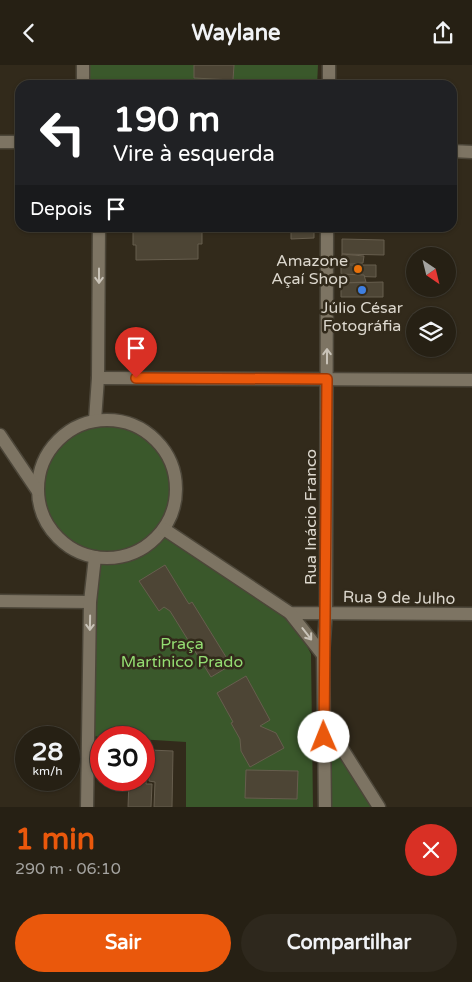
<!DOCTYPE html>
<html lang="pt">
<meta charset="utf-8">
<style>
body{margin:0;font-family:"Varela Round",sans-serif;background:#2e281d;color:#f1f3f6;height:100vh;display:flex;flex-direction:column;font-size:19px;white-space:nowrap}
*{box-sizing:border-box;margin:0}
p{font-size:16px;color:#a4a3a0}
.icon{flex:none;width:28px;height:28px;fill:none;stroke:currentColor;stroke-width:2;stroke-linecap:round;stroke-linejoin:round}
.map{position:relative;height:742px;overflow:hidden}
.sheet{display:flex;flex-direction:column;background:#262014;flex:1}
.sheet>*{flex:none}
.guide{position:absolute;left:15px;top:15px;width:442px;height:152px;border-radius:15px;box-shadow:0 1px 4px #0004,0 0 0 1px #423e34;background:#202124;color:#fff;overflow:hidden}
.needle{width:32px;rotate:145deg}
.buttons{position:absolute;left:406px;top:182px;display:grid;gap:10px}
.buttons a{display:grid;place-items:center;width:50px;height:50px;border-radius:50%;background:#262014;box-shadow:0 1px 4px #0004,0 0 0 1px #423e34;font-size:25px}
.speed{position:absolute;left:15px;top:661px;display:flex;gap:10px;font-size:25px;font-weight:700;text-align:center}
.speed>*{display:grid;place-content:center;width:65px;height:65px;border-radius:50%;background:#262014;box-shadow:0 1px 4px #0004,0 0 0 1px #423e34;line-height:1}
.speed small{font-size:12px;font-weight:400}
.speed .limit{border:8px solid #d22;background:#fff;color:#111}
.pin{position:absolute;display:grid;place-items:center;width:42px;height:42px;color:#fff;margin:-51px -21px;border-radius:50% 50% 50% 0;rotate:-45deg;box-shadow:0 0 5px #0007}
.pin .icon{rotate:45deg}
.me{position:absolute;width:55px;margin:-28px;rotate:359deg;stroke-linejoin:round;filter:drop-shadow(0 0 4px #0008)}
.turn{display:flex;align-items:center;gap:18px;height:105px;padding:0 15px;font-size:22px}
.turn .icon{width:65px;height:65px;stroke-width:2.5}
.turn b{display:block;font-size:35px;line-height:42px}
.then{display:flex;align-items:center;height:48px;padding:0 15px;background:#0003;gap:10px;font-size:19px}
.round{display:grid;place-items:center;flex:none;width:52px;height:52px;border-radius:26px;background:#2e281d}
.overview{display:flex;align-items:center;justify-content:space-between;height:85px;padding:0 15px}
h1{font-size:30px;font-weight:800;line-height:38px;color:#ea580c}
.primary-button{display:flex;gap:10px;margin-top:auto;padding:10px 15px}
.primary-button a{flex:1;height:58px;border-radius:30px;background:#ea580c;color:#fff;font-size:20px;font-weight:800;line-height:58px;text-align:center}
.primary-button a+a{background:#2e281d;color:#f1f3f6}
header{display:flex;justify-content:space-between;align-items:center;height:65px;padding:0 15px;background:#262014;font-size:22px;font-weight:800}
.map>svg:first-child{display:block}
.green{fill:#3a582b}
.building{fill:#4d4535;stroke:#675e4e}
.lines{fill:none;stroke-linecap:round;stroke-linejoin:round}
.minor-casing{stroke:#4c4639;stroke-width:15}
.minor{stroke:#7d7463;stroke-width:12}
.oneway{stroke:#c9c3b8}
.route-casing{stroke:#983908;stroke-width:12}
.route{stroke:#ea580c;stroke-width:9}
.food-dot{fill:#e8710a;stroke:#322a1b;stroke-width:2}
.shop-dot{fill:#3f7fe0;stroke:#322a1b;stroke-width:2}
.labels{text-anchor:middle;stroke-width:5;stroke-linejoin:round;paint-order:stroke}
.poi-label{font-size:16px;fill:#dcd7cd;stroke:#322a1b;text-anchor:end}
.street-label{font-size:16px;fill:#dcd7cd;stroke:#322a1b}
.park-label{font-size:16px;fill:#94dd72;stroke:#322a1b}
</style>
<header><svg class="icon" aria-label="back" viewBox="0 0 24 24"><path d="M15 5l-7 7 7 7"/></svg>Waylane<svg class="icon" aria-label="share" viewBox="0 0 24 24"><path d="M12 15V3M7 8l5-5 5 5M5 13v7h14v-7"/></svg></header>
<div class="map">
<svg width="472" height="742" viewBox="0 0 472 742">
<rect width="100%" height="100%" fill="#322a1b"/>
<g class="green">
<path d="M88,0H318L317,20H88Z"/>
<circle cx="106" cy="425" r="64"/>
<path d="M164,465L281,547L299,565L311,589L313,742H186V677L89,671L96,494C130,492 139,487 164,465Z"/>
<path d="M329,670L376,742H330Z"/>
</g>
<g class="building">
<path d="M194,0H234L233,15L194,13Z"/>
<path d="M133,162H202V179H198V194L136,195V180H133Z"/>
<path d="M291,162H314V173L291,174Z"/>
<path d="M342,174L384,175V190L342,189Z"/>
<path d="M342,189L364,191L363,198L341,200Z"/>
<path d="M341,200H376V212L346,211L341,209Z"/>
<path d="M341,209L364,210L366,217L341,218Z"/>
<path d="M383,217V232H341V218Z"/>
<path d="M165,500L187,536L189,539L192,537L231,600L211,612L170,546L164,542L159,546L139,516Z"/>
<path d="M246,611L270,655L260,661L276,668L284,683L250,702L241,686L240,674L231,658L233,657L217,628Z"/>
<path d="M150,685L173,686L172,742H154L155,717L149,716Z"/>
<path d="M144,687H147L146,719H152L151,742H128L129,715H144Z"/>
<path d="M246,705L298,706L297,734L245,733Z"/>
</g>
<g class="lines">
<defs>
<g id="minor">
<path d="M83,20V0"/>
<path d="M329,20V0"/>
<path d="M0,77H20"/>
<path d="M452,86L472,87"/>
<path d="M98,313L472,315"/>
<path d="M95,355L98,313L99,162"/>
<circle cx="107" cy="424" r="69"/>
<path d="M0,370L37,425"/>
<path d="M164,464L290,548L472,549"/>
<path d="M0,536L90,537"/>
<path d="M290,548L323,590"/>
<path d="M324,655L379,742"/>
<path d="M87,742L90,537L95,492"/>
<path d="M325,742L323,590L326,547L327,162"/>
</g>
</defs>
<use href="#minor" class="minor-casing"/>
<use href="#minor" class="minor"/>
</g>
<defs><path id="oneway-shaft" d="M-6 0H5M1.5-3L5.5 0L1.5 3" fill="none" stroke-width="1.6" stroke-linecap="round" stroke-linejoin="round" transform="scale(1.25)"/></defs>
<g class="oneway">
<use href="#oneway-shaft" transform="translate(99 211) rotate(90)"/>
<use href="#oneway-shaft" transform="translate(327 291) rotate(-90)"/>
<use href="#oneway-shaft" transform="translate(90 558) rotate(91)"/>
<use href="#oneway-shaft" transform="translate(307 569) rotate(52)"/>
</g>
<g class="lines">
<defs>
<path id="route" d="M136,313L327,314L324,672"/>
</defs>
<use href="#route" class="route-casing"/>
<use href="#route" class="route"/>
</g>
<circle class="food-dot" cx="358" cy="204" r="5"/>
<circle class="shop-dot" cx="362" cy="225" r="5"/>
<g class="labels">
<g class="poi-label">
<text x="348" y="201">Amazone<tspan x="348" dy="18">Açaí Shop</tspan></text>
<text x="362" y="248" text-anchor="middle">Júlio César<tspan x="362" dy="18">Fotográfia</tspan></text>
</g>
<g class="street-label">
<text transform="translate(310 452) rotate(-90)" y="6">Rua Inácio Franco</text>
<text transform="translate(399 532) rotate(1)" y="6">Rua 9 de Julho</text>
</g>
<g class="park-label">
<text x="182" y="584">Praça<tspan x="182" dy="18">Martinico Prado</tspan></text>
</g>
</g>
</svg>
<div class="buttons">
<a><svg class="needle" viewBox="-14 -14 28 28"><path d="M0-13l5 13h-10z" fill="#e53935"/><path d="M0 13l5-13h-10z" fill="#a4a3a0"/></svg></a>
<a><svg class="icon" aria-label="layers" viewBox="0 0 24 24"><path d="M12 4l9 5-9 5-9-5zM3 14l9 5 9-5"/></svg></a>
</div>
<div class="speed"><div>28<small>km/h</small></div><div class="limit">30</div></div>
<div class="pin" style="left:136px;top:313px;background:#d93025"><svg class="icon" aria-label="arrive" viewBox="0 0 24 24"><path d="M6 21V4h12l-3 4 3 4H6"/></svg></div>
<svg class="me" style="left:324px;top:672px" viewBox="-20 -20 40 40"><circle r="19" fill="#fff"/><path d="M0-13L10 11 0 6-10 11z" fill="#ea580c"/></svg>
<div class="guide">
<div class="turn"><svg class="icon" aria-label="left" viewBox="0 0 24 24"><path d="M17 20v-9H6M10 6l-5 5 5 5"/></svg><div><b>190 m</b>Vire à esquerda</div></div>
<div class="then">Depois<svg class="icon" aria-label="arrive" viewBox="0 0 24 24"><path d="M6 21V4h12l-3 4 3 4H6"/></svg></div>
</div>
</div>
<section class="sheet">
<div class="overview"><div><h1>1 min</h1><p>290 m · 06:10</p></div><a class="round" style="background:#d93025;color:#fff"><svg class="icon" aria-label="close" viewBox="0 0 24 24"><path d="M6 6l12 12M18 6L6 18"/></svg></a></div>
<div class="primary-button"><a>Sair</a><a>Compartilhar</a></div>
</section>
